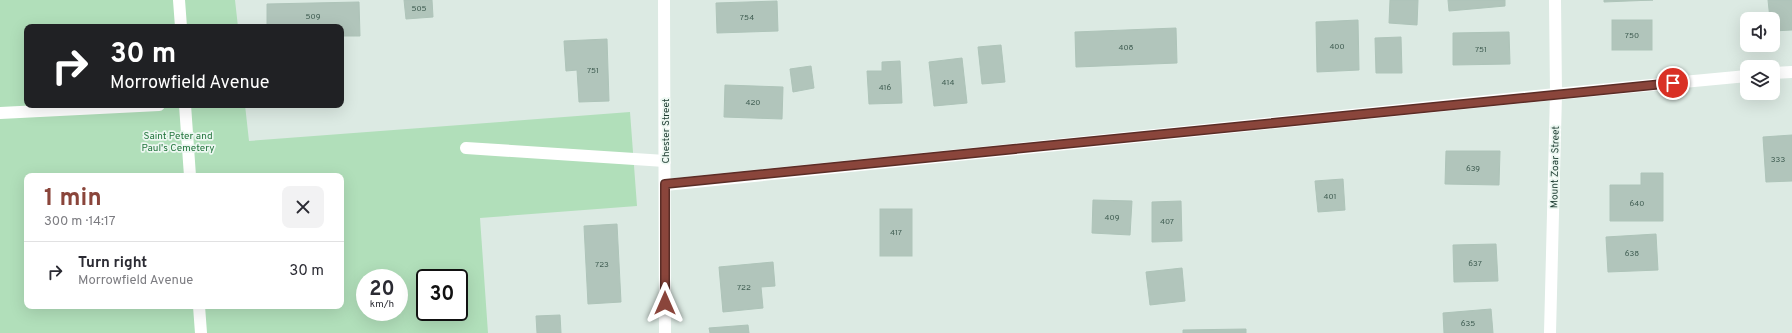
<!DOCTYPE html>
<meta charset="utf-8">
<style>
body{margin:0;font-family:Overpass,sans-serif;background:#f2f2f3;color:#2b2b33;height:100vh;display:flex;flex-direction:column;font-size:15px;white-space:nowrap}
*{box-sizing:border-box;margin:0}
p{font-size:13px;color:#7c7c81}
.icon{flex:none;width:22px;height:22px;fill:none;stroke:currentColor;stroke-width:2;stroke-linecap:round;stroke-linejoin:round}
.map{position:relative;flex:1;overflow:hidden}
.sheet{position:absolute;left:24px;top:173px;width:320px;height:136px;display:flex;flex-direction:column;background:#fff;border-radius:8px;box-shadow:0 4px 16px #0002}
.sheet>*{flex:none}
.guide{position:absolute;left:24px;top:24px;width:320px;height:84px;border-radius:8px;box-shadow:0 4px 16px #0002;background:#202124;color:#fff;overflow:hidden}
.fabs{position:absolute;left:1740px;top:12px;display:grid;gap:8px}
.fabs a{display:grid;place-items:center;width:40px;height:40px;border-radius:8px;background:#fff;box-shadow:0 4px 16px #0002;font-size:20px}
.speed{position:absolute;left:356px;top:269px;display:flex;gap:8px;font-size:20px;font-weight:700;text-align:center}
.speed>*{display:grid;place-content:center;width:52px;height:52px;border-radius:50%;background:#fff;box-shadow:0 4px 16px #0002;line-height:1}
.speed small{font-size:10px;font-weight:400}
.speed .limit{border:2px solid #111;border-radius:6px;background:#fff;color:#111}
.pin{position:absolute;display:grid;place-items:center;width:34px;height:34px;color:#fff;margin:-17px;border:2px solid #fff;border-radius:50%;box-shadow:0 1px 4px #0007}
.me{position:absolute;width:44px;margin:-22px;rotate:0deg;stroke-linejoin:round;filter:drop-shadow(0 0 3px #0008)}
.turn{display:flex;align-items:center;gap:14px;height:84px;padding:0 20px;font-size:18px}
.turn .icon{width:52px;height:52px;stroke-width:2.5}
.turn b{display:block;font-size:28px;line-height:34px}
.round{display:grid;place-items:center;flex:none;width:42px;height:42px;border-radius:8px;background:#f2f2f3}
.headline{display:flex;align-items:center;justify-content:space-between;height:68px;padding:0 20px}
h1{font-size:24px;font-weight:700;line-height:30px;color:#8a453b}
ul{padding:0;list-style:none}
li{display:flex;align-items:center;gap:12px;height:60px;padding:0 20px;border-top:1px solid #e1e1e2}
li div{flex:1}
li b{display:block;font-size:15px}
li em{font-style:normal}
.map>svg:first-child{display:block}
.green{fill:#b1dfba;fill-rule:evenodd}
.building{fill:#b1c5bb;stroke:#aec4b9}
.lines{fill:none;stroke-linecap:round;stroke-linejoin:round}
.minor{stroke:#fff;stroke-width:12}
.route-casing{stroke:#5a2d26;stroke-width:10}
.route{stroke:#8a453b;stroke-width:7}
.labels{text-anchor:middle;stroke-width:3.5;stroke-linejoin:round;paint-order:stroke}
.number-label{font-size:8px;fill:#415e53}
.street-label{font-size:10px;fill:#1c3b30;stroke:#ecf7f1}
.park-label{font-size:10px;fill:#23753d;stroke:#ecf7f1}
</style>
<div class="map">
<svg width="1792" height="333" viewBox="0 0 1792 333">
<rect width="100%" height="100%" fill="#dceae3"/>
<path class="green" d="M0,0H235L238,27H27V105H245L249,141L630,112L637,206L480,218L488,333H0ZM27,176H341V306H27ZM365,278H399V312H365ZM425,278H459V312H425Z"/>
<g class="building">
<path d="M404,0H432L433,17L406,19Z"/>
<path d="M1390,0H1418L1417,25L1389,23Z"/>
<path d="M1448,0H1505V6L1449,11Z"/>
<path d="M1604,0H1653L1604,2Z"/>
<path d="M1768,0H1792V30L1773,31V19H1770Z"/>
<path d="M777,1L778,31L717,33L716,3Z"/>
<path d="M359,2L360,36H341V27H267V4Z"/>
<path d="M1358,20L1359,70L1317,72L1316,22Z"/>
<rect x="1612" y="20" width="40" height="30"/>
<path d="M1176,28L1177,63L1076,67L1075,32Z"/>
<path d="M1509,32L1510,64L1453,65V33Z"/>
<path d="M1401,37L1402,73H1376L1375,38Z"/>
<path d="M607,39L609,101L579,102L577,70L566,71L564,41Z"/>
<path d="M1001,45L1005,82L982,84L978,47Z"/>
<path d="M962,58L967,103L934,106L929,62Z"/>
<path d="M900,61L902,103L869,104L867,71H882V62Z"/>
<path d="M811,66L814,88L793,92L790,69Z"/>
<path d="M725,85L783,87L782,119L724,117Z"/>
<path d="M1792,135V181L1766,182L1763,137Z"/>
<path d="M1446,151H1500L1499,185L1445,184Z"/>
<path d="M1641,173H1663V221H1610V185H1641Z"/>
<path d="M1343,179L1345,210L1318,212L1315,181Z"/>
<path d="M1093,200L1132,201L1130,235L1092,233Z"/>
<path d="M1181,201L1182,241L1152,242V202Z"/>
<rect x="880" y="209" width="32" height="47"/>
<path d="M617,224L621,302L588,304L584,226Z"/>
<path d="M1656,234L1658,270L1608,272L1606,237Z"/>
<path d="M1496,244L1498,281L1454,282L1453,245Z"/>
<path d="M773,262L775,286L761,287L763,308L723,312L719,267Z"/>
<path d="M1182,268L1185,301L1150,305L1146,272Z"/>
<path d="M1491,309L1493,333H1444L1443,313Z"/>
<path d="M560,315L561,333H537L536,316Z"/>
<path d="M748,325L749,333H710L709,328Z"/>
<path d="M1246,329V333H1183V330Z"/>
</g>
<g class="lines">
<g class="minor">
<path d="M179,0L181,27"/>
<path d="M664,0L665,333"/>
<path d="M1773,73L1792,72"/>
<path d="M185,105L190,176"/>
<path d="M0,113L159,105"/>
<path d="M466,148L665,161"/>
<path d="M665,185L1556,94L1747,76"/>
<path d="M199,306L201,333"/>
<path d="M1550,333L1556,94L1555,0"/>
</g>
</g>
<g class="lines">
<defs>
<path id="route" d="M665,303V184L1673,83"/>
</defs>
<use href="#route" class="route-casing"/>
<use href="#route" class="route"/>
</g>
<g class="labels">
<g class="number-label">
<text x="419" y="11">505</text>
<text x="313" y="19">509</text>
<text x="747" y="20">754</text>
<text x="1632" y="38">750</text>
<text x="1337" y="49">400</text>
<text x="1126" y="50">408</text>
<text x="1481" y="52">751</text>
<text x="593" y="73">751</text>
<text x="948" y="85">414</text>
<text x="885" y="90">416</text>
<text x="753" y="105">420</text>
<text x="1778" y="162">333</text>
<text x="1473" y="171">639</text>
<text x="1330" y="199">401</text>
<text x="1637" y="206">640</text>
<text x="1112" y="220">409</text>
<text x="1167" y="224">407</text>
<text x="896" y="235">417</text>
<text x="1632" y="256">638</text>
<text x="1475" y="266">637</text>
<text x="602" y="267">723</text>
<text x="744" y="290">722</text>
<text x="1468" y="326">635</text>
</g>
<g class="street-label">
<text transform="translate(665 131) rotate(-90)" y="4">Chester Street</text>
<text transform="translate(1554 167) rotate(-89)" y="4">Mount Zoar Street</text>
</g>
<g class="park-label">
<text x="178" y="139">Saint Peter and<tspan x="178" dy="12">Paul's Cemetery</tspan></text>
</g>
</g>
</svg>
<div class="fabs">
<a><svg class="icon" aria-label="sound" viewBox="0 0 24 24"><path d="M4 9h4l5-4v14l-5-4H4zM17 9q2 3 0 6"/></svg></a>
<a><svg class="icon" aria-label="layers" viewBox="0 0 24 24"><path d="M12 4l9 5-9 5-9-5zM3 14l9 5 9-5"/></svg></a>
</div>
<div class="speed"><div>20<small>km/h</small></div><div class="limit">30</div></div>
<div class="pin" style="left:1673px;top:83px;background:#d93025"><svg class="icon" aria-label="arrive" viewBox="0 0 24 24"><path d="M6 21V4h12l-3 4 3 4H6"/></svg></div>
<svg class="me" style="left:665px;top:303px" viewBox="-20 -20 40 40"><path d="M0-17L14 15 0 8-14 15z" fill="#8a453b" stroke="#fff" stroke-width="4"/></svg>
<div class="guide">
<div class="turn"><svg class="icon" aria-label="right" viewBox="0 0 24 24"><path d="M7 20v-9h11M14 6l5 5-5 5"/></svg><div><b>30 m</b>Morrowfield Avenue</div></div>
</div>
<section class="sheet">
<div class="headline"><div><h1>1 min</h1><p>300 m · 14:17</p></div><a class="round"><svg class="icon" aria-label="close" viewBox="0 0 24 24"><path d="M6 6l12 12M18 6L6 18"/></svg></a></div>
<ul>
<li><svg class="icon" aria-label="right" viewBox="0 0 24 24"><path d="M7 20v-9h11M14 6l5 5-5 5"/></svg><div><b>Turn right</b><p>Morrowfield Avenue</p></div><em>30 m</em></li>
</ul>
</section>
</div>
